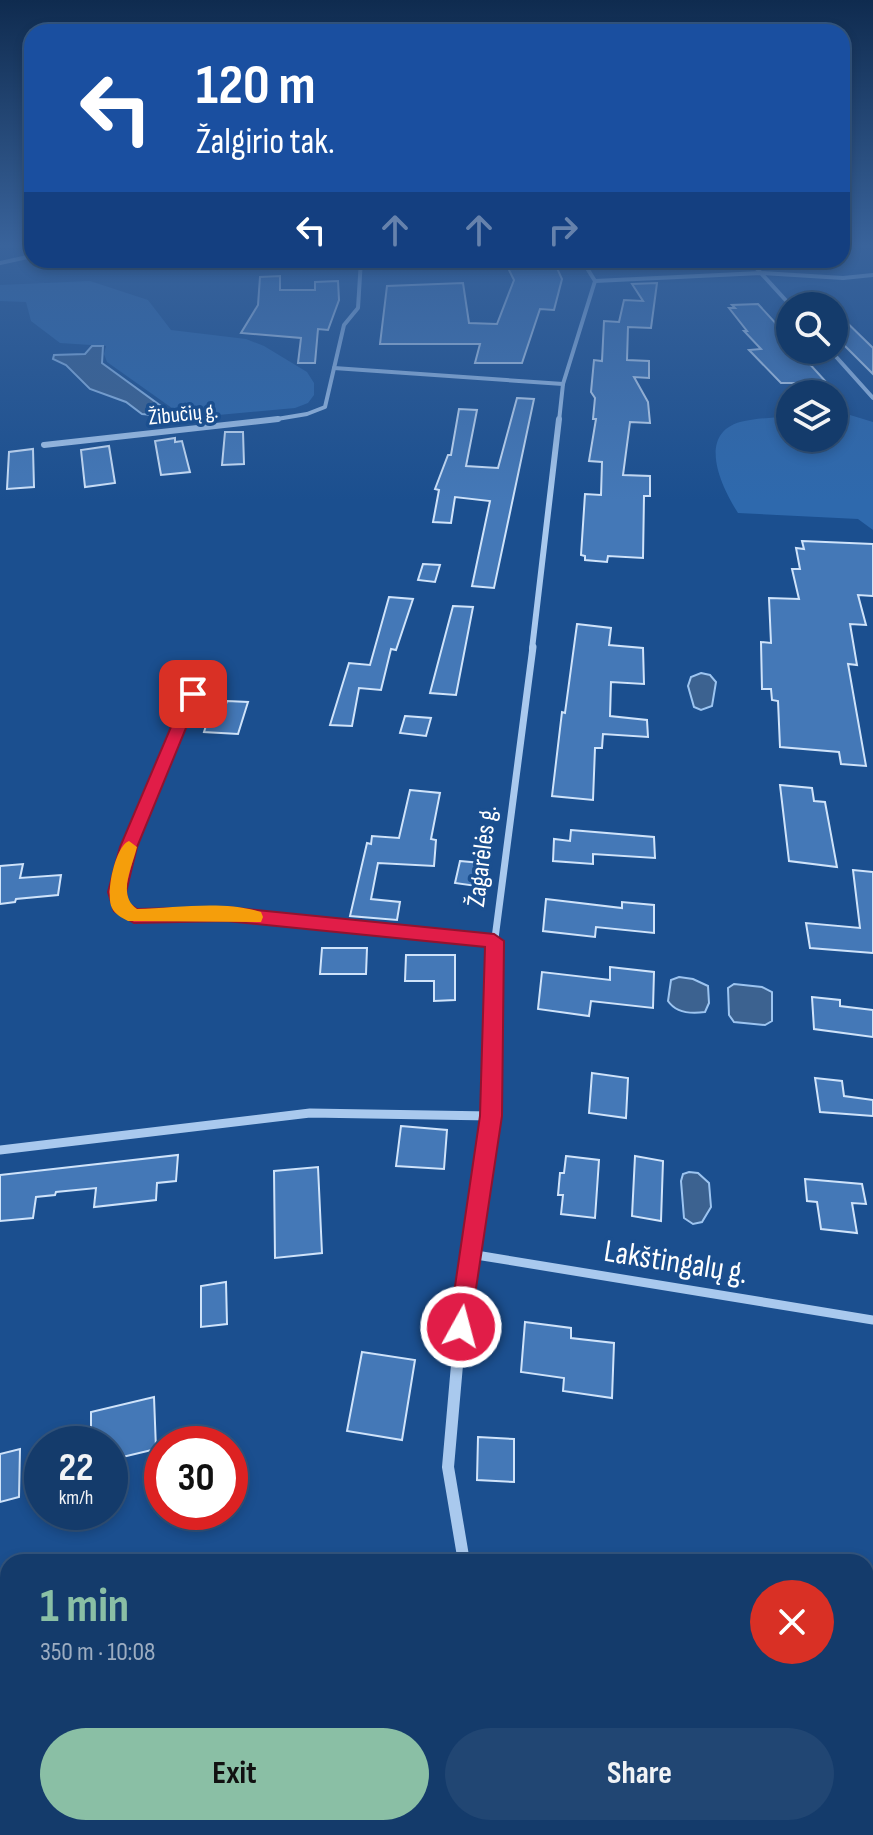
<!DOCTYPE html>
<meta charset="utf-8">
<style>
body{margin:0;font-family:"Sofia Sans Condensed",sans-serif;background:#214673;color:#f1f3f6;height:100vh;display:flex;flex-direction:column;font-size:30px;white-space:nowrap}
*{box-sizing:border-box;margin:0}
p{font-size:26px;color:#9dadc1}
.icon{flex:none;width:44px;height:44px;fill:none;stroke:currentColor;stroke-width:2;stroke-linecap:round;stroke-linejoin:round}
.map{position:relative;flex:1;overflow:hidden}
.drawer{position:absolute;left:0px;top:1554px;width:874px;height:282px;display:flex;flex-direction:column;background:#143b6b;border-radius:24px 24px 0 0;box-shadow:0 4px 12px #0003,0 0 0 2px #33557e}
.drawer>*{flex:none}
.guide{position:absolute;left:24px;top:24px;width:826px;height:244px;border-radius:24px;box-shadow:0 4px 12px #0003,0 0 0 2px #33557e;background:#1a4fa0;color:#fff;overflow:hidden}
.tools{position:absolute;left:776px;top:292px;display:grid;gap:16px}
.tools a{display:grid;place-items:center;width:72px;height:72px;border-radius:50%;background:#143b6b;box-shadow:0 4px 12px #0003,0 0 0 2px #33557e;font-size:40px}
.speed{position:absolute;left:24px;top:1426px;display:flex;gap:16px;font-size:40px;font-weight:700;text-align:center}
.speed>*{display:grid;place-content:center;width:104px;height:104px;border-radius:50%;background:#143b6b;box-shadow:0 4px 12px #0003,0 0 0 2px #33557e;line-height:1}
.speed small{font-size:20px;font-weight:400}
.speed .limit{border:12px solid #d22;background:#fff;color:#111}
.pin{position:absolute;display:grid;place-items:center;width:68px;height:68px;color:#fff;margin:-34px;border-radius:16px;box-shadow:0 4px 12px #0006}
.me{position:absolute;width:88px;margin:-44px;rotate:7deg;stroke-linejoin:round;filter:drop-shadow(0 0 6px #0008)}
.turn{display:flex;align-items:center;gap:28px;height:168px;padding:0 40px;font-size:36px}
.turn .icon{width:104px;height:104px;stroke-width:2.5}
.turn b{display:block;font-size:56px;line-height:68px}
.lanes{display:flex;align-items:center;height:76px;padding:0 40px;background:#0003;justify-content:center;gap:40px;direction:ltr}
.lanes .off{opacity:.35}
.round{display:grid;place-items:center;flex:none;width:84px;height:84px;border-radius:42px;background:#214673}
.summary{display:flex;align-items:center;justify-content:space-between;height:136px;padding:0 40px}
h1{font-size:48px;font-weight:700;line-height:60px;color:#8abfa5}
.button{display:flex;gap:16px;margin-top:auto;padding:16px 40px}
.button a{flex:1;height:92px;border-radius:48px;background:#8abfa5;color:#111;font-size:32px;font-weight:700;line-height:92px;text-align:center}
.button a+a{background:#214673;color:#f1f3f6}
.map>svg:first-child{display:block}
.green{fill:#2e69ad}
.water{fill:#3c6290;stroke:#9cc4f0;stroke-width:2}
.building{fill:#4478b7;stroke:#cfe3fa;stroke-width:2}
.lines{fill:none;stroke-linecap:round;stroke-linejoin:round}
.street-far4{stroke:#a9c9ee;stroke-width:4}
.street-far3{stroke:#a9c9ee;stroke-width:6}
.street-far2{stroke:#a9c9ee;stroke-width:7}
.street-far1{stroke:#a9c9ee;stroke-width:9}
.street{stroke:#a9c9ee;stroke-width:12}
.route{fill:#e11d48;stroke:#92132f;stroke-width:2}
.slow{fill:#f59e0b}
.labels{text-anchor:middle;stroke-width:7;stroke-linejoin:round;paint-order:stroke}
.far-street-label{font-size:22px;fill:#fff;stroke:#1b4f8f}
.street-label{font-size:26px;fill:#fff;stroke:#1b4f8f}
.near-street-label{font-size:32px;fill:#fff;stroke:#1b4f8f}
</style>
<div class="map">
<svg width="873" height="1835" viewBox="0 0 873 1835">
<rect width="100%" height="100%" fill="#1b4f8f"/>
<g class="green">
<path d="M90,281L148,300L171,330L246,339L264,346L307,372L314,383V395L308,403L295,408L186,418L107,362L104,354L106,346L60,343L31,321L26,302L0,301V285Z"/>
<path d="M834,415H850L873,422V530L858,519L738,513C722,488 696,435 740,422C756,418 773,418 790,416V438H834Z"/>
<path d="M112,1828H317L316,1835H44Z"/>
</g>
<g class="water">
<path d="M92,346H103L102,363L165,409L163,416L142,414L126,402L90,389L66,365L53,359L54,355L85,354Z"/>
<path d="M701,673L710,675L716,682L712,706L701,710L694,707L688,686L691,677Z"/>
<path d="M679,977L693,979L708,986L709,1003L705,1012C691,1014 676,1013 668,1001L671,980Z"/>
<path d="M734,984L762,987L772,992V1021L765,1025L734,1022L729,1015L728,988Z"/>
<path d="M689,1172L698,1173L709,1183L711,1207L702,1222L693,1224L684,1218L681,1181L683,1174Z"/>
</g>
<g class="building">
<path d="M556,266L562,279L554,310L540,309L522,363H475L480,344H380L387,286L463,283L469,323L497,324L514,280L508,268Z"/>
<path d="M280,276V290H315V282L338,281L339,300L328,330L318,329L315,363H298L301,338L241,333L258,305L260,277Z"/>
<path d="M657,283L651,328L628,327L627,360L649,361V378L634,377L648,402L650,423L630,422L623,475L650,476V496H644L643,558L608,556L607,562L585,560V556L581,555L585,494L601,495L602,462L589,461L596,419H593L595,398L591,392L594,360L602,361L604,321L619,322L624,300L643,301L632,284Z"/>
<path d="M758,304L790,339V350H797L827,383H781L749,350L761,349L744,331H747L729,308H735L732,305Z"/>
<path d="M834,310L873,348V374L834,335Z"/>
<path d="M517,398L534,399L494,588L472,586L490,501L455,497L451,523L433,522L439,490L435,489L448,455H451L459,409L477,410L466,466L498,468Z"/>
<path d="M225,432H243L244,464L222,465Z"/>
<path d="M175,438V442L182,441L190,472L161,475L155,441Z"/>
<path d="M109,446L115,483L85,487L81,450Z"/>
<path d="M33,449L34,487L7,489L9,452Z"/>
<path d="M802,541L873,544V596L858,595L866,625L850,624L857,665L848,664L866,766L841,764L839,752L780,747L778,701L772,700L771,689H762L761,642L771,643L769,598L799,599L792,569H800L796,548L804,549Z"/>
<path d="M423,564L440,565L435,582L418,580Z"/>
<path d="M389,597L413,599L396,650L391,649L381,690L359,688L352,726L330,725L349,663L370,665Z"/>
<path d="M453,606L473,607L456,695L430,693Z"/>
<path d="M577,624L611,628L609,645L643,648L644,684L611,682L610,716L647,720L648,737L603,734L602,748H595L593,800L552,796L562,712L565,713Z"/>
<path d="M227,701L248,702L238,734L204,732L209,716H222Z"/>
<path d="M405,716L431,718L426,736L400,733Z"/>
<path d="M780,785L812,788L814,801L825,802L837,867L789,861Z"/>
<path d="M410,790L440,793L431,839L436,840L434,866L378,863L371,899L400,902L397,920L350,916L367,843L371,844L372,836L399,838Z"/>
<path d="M571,830L654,837L655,858L593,854V864L553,861L554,839L570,841Z"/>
<path d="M460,861L481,863L476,886L455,883Z"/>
<path d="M23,864L20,878L61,875L58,895L16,899L15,902L0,904V866Z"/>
<path d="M853,870L873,872V953L810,948L806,923L860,928Z"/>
<path d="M546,899L622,908V902L654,905V933L596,927L595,937L543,931Z"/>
<path d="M322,948H367L366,974H320Z"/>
<path d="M406,955H455V1000L434,1001V981H405Z"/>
<path d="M610,967L654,972L653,1008L591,1001L589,1016L538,1009L542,972L610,980Z"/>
<path d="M812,997L840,1000V1006L873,1010V1037L814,1029Z"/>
<path d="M592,1073L628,1078L626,1118L589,1113Z"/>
<path d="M815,1078L842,1081L844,1096L873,1100V1116L820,1112Z"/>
<path d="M401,1126L447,1130L444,1169L396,1166Z"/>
<path d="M178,1155L176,1181L157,1183L156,1200L94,1207L96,1188L56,1192L55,1195L36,1197L33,1218L0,1221V1175Z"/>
<path d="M566,1156L599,1160L595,1218L561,1214L563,1195H558L560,1173H564Z"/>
<path d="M635,1156L663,1161L661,1221L632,1216Z"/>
<path d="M318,1167L322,1253L275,1258L274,1171Z"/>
<path d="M805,1179L862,1184L866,1204L852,1203L857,1233L821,1229L817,1202L807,1201Z"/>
<path d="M226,1282L227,1324L201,1327V1286Z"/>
<path d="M525,1322L571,1328V1338L614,1343L612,1398L563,1391L564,1378L521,1372Z"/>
<path d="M362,1352L415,1360L402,1440L347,1431Z"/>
<path d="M154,1397L156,1449L110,1460V1444H91V1412Z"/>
<path d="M478,1437L514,1439V1482L477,1480Z"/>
<path d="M20,1449L19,1497L0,1502V1454Z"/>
</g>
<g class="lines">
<g class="street-far4">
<path d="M749,260L791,306"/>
<path d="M0,263L32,256"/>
<path d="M595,281L761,273L843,278L873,275"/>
<path d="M830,350L873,398"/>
<path d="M334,368L563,384"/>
<path d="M265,421L307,414L325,407L344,325L358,308L361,260"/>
<path d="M559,421L563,384L595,281L582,260"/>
</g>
<g class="street-far3">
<path d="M44,445L278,419"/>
<path d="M532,649L559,419"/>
</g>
<g class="street-far2">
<path d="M193,694C164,757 117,836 120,906L134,916L226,914L494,941"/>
<path d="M494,946L533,647"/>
</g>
<g class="street-far1">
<path d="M0,1150L310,1113L491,1116"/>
<path d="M470,1254L873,1320"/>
<path d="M460,1333L491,1116L494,944"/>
</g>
<g class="street">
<path d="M460,1331L448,1467L464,1562"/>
<path d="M866,1826L868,1835"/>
<path d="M415,1835L417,1828"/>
</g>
</g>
<linearGradient id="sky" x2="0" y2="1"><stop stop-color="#0f2b4f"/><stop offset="0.49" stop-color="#39639b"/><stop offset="1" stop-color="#39639b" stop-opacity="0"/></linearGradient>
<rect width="873" height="501" fill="url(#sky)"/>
<path class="route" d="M193,689L200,694L137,847L126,892L128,903L137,909L226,907L494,934L504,941L502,1116L469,1335L461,1339L452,1335L449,1327L480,1116L485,947L226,921L134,923L114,911L108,892L120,847L185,694Z"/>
<path class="slow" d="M129,841L137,847C132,868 117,895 137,909C176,908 223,900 261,912L263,917L261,922L128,921C122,918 115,914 112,908C105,895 115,846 129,841Z"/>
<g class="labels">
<g class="far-street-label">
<text transform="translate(183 413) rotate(-6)" y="8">Žibučių g.</text>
</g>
<g class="street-label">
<text transform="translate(481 856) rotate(-83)" y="9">Žagarėlės g.</text>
</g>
<g class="near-street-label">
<text transform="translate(676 1261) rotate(9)" y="11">Lakštingalų g.</text>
</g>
</g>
</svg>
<div class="tools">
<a><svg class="icon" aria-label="search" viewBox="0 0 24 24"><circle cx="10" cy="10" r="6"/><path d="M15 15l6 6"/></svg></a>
<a><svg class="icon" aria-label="layers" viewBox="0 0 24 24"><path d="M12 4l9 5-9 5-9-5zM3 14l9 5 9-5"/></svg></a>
</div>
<div class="speed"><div>22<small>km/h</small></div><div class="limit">30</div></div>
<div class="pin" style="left:193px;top:694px;background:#d93025"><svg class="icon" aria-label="arrive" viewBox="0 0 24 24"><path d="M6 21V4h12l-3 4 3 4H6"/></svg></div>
<svg class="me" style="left:461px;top:1327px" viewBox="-20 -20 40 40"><circle r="17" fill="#e11d48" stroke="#fff" stroke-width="3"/><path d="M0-11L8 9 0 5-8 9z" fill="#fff"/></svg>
<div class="guide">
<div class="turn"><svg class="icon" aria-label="left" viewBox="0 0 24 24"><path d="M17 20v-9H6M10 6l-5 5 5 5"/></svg><div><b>120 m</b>Žalgirio tak.</div></div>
<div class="lanes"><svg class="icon" aria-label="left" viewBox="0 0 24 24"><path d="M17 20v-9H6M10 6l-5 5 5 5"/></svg><svg class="icon off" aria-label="ahead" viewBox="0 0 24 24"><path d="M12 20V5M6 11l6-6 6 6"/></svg><svg class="icon off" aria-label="ahead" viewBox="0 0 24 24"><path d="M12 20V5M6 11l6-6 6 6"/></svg><svg class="icon off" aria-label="right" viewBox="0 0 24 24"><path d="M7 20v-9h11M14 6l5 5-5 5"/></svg></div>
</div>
<section class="drawer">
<div class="summary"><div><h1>1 min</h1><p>350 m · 10:08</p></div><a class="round" style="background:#d93025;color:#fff"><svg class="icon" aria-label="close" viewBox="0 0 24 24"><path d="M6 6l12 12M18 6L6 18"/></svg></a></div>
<div class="button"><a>Exit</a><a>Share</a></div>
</section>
</div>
